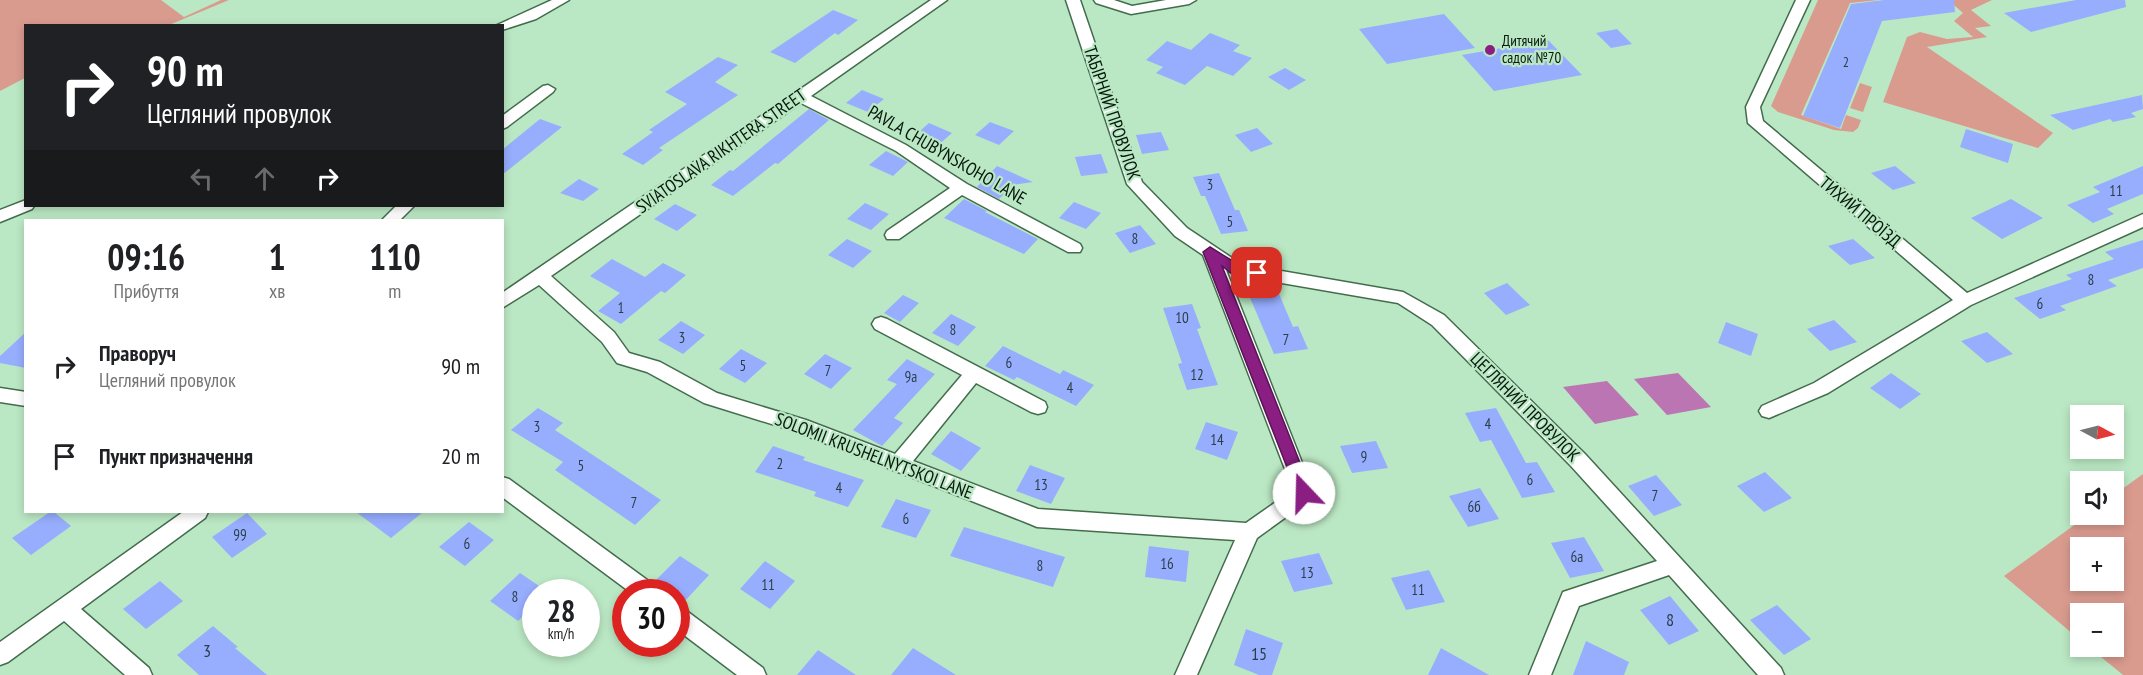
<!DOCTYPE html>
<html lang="uk">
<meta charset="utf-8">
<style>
body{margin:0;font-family:"PT Sans Narrow",sans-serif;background:#f2f2f2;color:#202124;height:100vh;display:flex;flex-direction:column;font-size:22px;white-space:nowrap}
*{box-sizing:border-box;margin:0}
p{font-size:20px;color:#757577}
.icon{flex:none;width:33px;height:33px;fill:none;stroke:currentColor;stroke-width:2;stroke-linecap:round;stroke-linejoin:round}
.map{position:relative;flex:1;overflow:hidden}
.panel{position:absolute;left:24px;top:219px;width:480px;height:294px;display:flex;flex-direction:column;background:#fff;border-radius:0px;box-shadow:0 3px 9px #0003}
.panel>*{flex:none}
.banner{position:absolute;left:24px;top:24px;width:480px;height:183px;border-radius:0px;box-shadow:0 3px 9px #0003;background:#202124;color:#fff;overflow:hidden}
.needle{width:39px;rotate:97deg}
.buttons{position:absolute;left:2070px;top:405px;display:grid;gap:12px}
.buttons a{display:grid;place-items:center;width:54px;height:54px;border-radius:0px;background:#fff;box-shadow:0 3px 9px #0003;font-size:30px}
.speed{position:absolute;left:522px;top:579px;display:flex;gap:12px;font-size:30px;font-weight:700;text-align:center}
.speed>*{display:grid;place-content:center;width:78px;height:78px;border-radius:50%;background:#fff;box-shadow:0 3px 9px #0003;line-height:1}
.speed small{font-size:15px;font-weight:400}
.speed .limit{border:9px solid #d22;background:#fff;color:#111}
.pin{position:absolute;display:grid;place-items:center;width:51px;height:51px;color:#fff;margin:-26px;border-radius:12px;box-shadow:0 3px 9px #0006}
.me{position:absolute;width:66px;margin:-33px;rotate:339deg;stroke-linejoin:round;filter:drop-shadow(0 0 4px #0008)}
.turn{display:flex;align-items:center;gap:21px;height:126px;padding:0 24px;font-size:27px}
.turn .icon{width:78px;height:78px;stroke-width:2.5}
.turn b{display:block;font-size:42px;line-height:51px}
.lanes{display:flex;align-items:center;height:57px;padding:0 24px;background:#0003;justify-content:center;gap:30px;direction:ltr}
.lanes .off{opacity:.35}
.eta{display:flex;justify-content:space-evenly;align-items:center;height:102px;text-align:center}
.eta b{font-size:36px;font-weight:600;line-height:42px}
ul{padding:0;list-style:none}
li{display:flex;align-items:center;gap:18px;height:90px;padding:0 24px}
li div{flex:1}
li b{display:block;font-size:22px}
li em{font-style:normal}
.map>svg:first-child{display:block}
.green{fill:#da9b8f;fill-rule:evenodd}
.water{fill:#ba75b2}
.building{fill:#97aefe}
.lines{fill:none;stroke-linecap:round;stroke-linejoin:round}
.minor-casing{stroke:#436c4d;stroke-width:3}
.minor{fill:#fff;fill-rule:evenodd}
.route{fill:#8a1e83;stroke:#5a1455;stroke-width:1.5}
.poi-dot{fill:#8a1e83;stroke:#bbe8c4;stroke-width:2}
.labels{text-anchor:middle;stroke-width:4.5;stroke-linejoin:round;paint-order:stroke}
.far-number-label{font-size:14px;fill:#2b3e48}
.far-poi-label{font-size:15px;fill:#07180c;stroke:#bbe8c4;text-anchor:start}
.number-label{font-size:15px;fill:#2b3e48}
.street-label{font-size:18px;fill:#07180c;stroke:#bbe8c4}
.near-number-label{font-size:18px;fill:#2b3e48}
</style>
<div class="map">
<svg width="2143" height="675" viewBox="0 0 2143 675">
<rect width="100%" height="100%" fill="#bbe8c4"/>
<g class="green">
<path d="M0,0H161L184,17L221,0H229L169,25L26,26L25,78L0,91Z"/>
<path d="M1818,0H1879L1850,3L1801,115L1841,129L1846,115L1861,120L1858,128L1853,132L1834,130L1778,112L1771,106Z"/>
<path d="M1948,0H1992L1971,10L1991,26L1975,28L1987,37L1927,47L2053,133L2038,148L1883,102L1907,37L1920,32L1947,39L1973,37L1954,21L1963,13Z"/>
<path d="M1860,83L1872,87L1863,112L1850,108Z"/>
<path d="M2143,474V675H2123L2089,647L2114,646V614H2080V640L2004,576L2088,515L2114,514V495ZM2080,548H2114V580H2080Z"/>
</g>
<g class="water">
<path d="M1678,373L1711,407L1667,415L1634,379Z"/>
<path d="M1607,381L1639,415L1595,424L1563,387Z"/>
</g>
<g class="building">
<path d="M1884,0H1954L1955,12L1882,21L1840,128L1803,116L1851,4Z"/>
<path d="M2076,0H2125L2126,7L2031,32L2004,13Z"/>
<path d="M833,10L858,20L838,35L835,33L795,63L770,52Z"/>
<path d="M1444,14L1475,48L1387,64L1359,29Z"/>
<path d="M1617,29L1632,44L1611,48L1596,33Z"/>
<path d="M1210,33L1240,45L1233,51L1252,58L1233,76L1207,66L1185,85L1156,73L1163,67L1146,60L1167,41L1191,50Z"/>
<path d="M1548,40L1582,75L1494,91L1462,55Z"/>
<path d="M718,57L738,65L715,82L738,95L659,148L663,150L643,165L622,154L653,132L649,130L687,104L665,92Z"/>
<path d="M1285,68L1306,80L1289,90L1268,77Z"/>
<path d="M862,90L884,99L868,112L846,103Z"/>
<path d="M2142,95L2143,109L2131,113L2136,117L2113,122L2110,119L2073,130L2050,115Z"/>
<path d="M809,109L829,120L778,164L775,163L733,196L711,185L730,170L733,171Z"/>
<path d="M540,119L562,127L502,175V150Z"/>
<path d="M990,122L1014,131L999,145L975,135Z"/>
<path d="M929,123L952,133L936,147L913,137Z"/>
<path d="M1257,128L1273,144L1251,152L1235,135Z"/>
<path d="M1966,129L2013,144L2008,163L1960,147Z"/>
<path d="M1161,132L1169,150L1142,154L1136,135Z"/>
<path d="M886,151L908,162L893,176L869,165Z"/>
<path d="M1101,154L1108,173L1081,176L1075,157Z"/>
<path d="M997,166L1033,182L1013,185L999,199L977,187Z"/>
<path d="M1895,166L1916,183L1893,190L1871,173Z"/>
<path d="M2143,166V194L2107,209L2114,214L2093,223L2067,205L2100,192L2093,187Z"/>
<path d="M1219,173L1235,210H1239L1248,231L1221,234L1205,196H1201L1193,177Z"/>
<path d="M579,179L599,189L583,201L560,193Z"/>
<path d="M964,199L987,211L985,212L1038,239L1024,254L944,218Z"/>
<path d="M2011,199L2043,218L2002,239L1971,218Z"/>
<path d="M1074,202L1101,213L1086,229L1059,218Z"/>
<path d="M865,203L889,214L871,230L847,219Z"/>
<path d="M675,204L697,215L677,231L654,219Z"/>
<path d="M1140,225L1156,244L1130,253L1115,233Z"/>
<path d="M847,239L872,251L853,268L828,255Z"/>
<path d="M1853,239L1875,258L1850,265L1828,246Z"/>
<path d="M2143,240V268L2108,280L2117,286L2060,306L2066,310L2040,319L2014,298L2072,279L2066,275L2114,259L2105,252Z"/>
<path d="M612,259L645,277L663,263L686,275L665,293L661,291L621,324L598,311L620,293L590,276Z"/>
<path d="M1507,283L1530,305L1506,315L1484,293Z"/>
<path d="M1277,289L1293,327L1298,326L1308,349L1274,354L1248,293Z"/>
<path d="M903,295L919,303L900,322L884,313Z"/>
<path d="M1192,304L1201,328L1197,329L1218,385L1187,390L1178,364L1182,363L1163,308Z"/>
<path d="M951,314L976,327L958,346L932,333Z"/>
<path d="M1834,320L1857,342L1830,351L1807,329Z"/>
<path d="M681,321L705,335L683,354L658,340Z"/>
<path d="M1726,322L1758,334L1751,356L1718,343Z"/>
<path d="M26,332V368L0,363V356Z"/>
<path d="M1987,332L2013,354L1987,363L1961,341Z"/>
<path d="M1003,346L1060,374L1063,370L1094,385L1076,406L1017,377L1014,380L985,366Z"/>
<path d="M741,349L767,363L745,383L719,369Z"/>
<path d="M825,354L852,368L831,389L804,374Z"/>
<path d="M907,359L935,374L894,418L903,423L882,446L853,430L897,384L887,380Z"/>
<path d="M1891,373L1921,394L1900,409L1870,388Z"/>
<path d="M538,408L563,423L555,430L661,500L635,525L555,470L563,462L511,430Z"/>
<path d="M1496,408L1526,463L1537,462L1555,492L1522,498L1491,440L1480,442L1465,413Z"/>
<path d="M1206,422L1238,432L1227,460L1195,449Z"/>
<path d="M951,431L981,448L961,471L931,454Z"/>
<path d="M1376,441L1388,468L1352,473L1340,446Z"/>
<path d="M773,446L805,457L803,460L864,480L848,507L814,496L816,492L755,472Z"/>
<path d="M1030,465L1065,478L1051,504L1016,491Z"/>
<path d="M1765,472L1792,498L1764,512L1737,486Z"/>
<path d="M1656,475L1682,505L1654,516L1628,486Z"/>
<path d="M1480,488L1499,519L1468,527L1449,496Z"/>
<path d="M896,499L931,510L916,538L881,527Z"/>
<path d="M50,512H54L71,526L31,555L12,538Z"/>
<path d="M356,512H423L391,538Z"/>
<path d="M247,513L267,534L232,558L212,537Z"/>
<path d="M469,522L494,540L465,566L439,547Z"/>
<path d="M964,527L1065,557L1053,587L950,556Z"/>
<path d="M1584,537L1604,571L1570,578L1551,543Z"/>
<path d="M1149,546L1189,551L1186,582L1145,577Z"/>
<path d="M1319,553L1333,584L1294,592L1281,561Z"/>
<path d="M680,556L709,575L683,603L676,598V592H668L654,582Z"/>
<path d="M765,561L795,581L770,609L740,589Z"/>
<path d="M1429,570L1445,602L1406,610L1391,578Z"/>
<path d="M520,573L548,592H536V605L518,621L490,601Z"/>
<path d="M160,581L183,601L146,629L123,609Z"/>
<path d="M1670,596L1699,631L1669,645L1640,610Z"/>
<path d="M1777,605L1811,639L1784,655L1750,620Z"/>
<path d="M213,626L238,647L235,648L267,675H199L177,655Z"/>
<path d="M1246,629L1283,643L1272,675H1259L1234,665Z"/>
<path d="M1586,641L1629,662L1624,675H1573Z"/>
<path d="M913,648L956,675H891Z"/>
<path d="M1441,648L1489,675H1428Z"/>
<path d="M818,650L856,675H797Z"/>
</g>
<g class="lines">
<defs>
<g id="minor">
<path d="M552,0H569L536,19L502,30V26H495Z"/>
<path d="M931,0H947L811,96L906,145L967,184L1080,244L1082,248L1080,252H1068L962,195L899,239H887L885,235L887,231L950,188L896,151L801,103L551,276L614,332L629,353L660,362L717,393L806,420L895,454L962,375L875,329L872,324L875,319L881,317L887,319L1045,402L1047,407L1045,412L1038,414L1031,412L976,383L913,461L1038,509L1246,523L1293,490L1203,255L1175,236L1127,184L1066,0H1080L1142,182L1187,228L1241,264L1403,292L1444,315L1585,454L1781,668L1784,675H1758L1669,575L1579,606L1551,675H1529L1563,592L1657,561L1571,466L1432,325L1398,303L1236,275L1226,270L1314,493L1311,499L1257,538L1197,675H1175L1235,540L1037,527L1030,524L794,431L704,403L647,372L617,363L602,342L539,285L502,308V293Z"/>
<path d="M1094,0H1114L1132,6L1166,0H1196L1189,4L1131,14L1096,3Z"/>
<path d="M1796,0H1810L1760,107L1763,121L1967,293L2143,214V227L1971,305L1828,393L1769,418L1762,416L1759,411L1762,406L1814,383L1953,300L1748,123L1746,107Z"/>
<path d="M548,85L555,89L553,92L507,127L502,129V116L543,86Z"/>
<path d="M26,200V206H34L32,209L0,222V210Z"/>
<path d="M396,206H414L400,220H382Z"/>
<path d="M0,388L26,392V406L0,402Z"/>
<path d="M502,477L509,479L654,585L657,592H630L502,497Z"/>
<path d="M183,512H208L205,518L81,609L149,668L152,675H125L64,621L8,662L0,665V642Z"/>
<path d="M676,606L684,609L763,668L766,675H737L676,629Z"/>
</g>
</defs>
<use href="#minor" class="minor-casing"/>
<use href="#minor" class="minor"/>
</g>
<path class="route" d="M1210,247L1239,265L1261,270L1263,273L1257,278L1231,273L1222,266L1312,493L1310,498L1304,500L1299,498L1297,493L1203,252Z"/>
<circle class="poi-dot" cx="1490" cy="50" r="6"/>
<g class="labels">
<g class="far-number-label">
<text x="1846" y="67">2</text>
</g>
<g class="far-poi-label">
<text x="1502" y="46">Дитячий<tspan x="1502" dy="17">садок №70</tspan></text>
</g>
<g class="number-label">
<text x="1210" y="190">3</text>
<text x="2116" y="196">11</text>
<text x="1230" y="227">5</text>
<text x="1135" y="244">8</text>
<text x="2091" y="285">8</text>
<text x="2040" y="309">6</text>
<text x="621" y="313">1</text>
<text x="1182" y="323">10</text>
<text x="953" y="335">8</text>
<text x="682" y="343">3</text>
<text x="1286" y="345">7</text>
<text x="1009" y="368">6</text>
<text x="743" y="371">5</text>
<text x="828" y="376">7</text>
<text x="1197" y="380">12</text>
<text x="911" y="382">9а</text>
<text x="1070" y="393">4</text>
<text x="1488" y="429">4</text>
<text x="537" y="432">3</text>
<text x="1217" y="445">14</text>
<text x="1364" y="462">9</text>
<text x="780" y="469">2</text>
<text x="581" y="471">5</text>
<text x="1530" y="485">6</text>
<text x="1041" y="490">13</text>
<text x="839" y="493">4</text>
<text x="1655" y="501">7</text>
<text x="634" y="508">7</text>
<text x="1474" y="512">6б</text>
<text x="906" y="524">6</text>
<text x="240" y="540">99</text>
<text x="467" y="549">6</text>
<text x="1577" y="562">6а</text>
<text x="1167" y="569">16</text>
<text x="1040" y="571">8</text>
<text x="1307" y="578">13</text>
<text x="768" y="590">11</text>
<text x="1418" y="595">11</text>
<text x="515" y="602">8</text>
</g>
<g class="street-label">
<text transform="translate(1112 113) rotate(71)" y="6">ТАБІРНИЙ ПРОВУЛОК</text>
<text transform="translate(721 151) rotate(-35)" y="6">SVIATOSLAVA RIKHTERA STREET</text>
<text transform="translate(947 155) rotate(30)" y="6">PAVLA CHUBYNSKOHO LANE</text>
<text transform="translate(1860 212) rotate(40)" y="6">ТИХИЙ ПРОЇЗД</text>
<text transform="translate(1525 407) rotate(45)" y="6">ЦЕГЛЯНИЙ ПРОВУЛОК</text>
<text transform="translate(874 456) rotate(21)" y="6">SOLOMII KRUSHELNYTSKOI LANE</text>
</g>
<g class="near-number-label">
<text x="1670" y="626">8</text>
<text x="207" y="657">3</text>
<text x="1259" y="660">15</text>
</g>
</g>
</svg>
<div class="buttons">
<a><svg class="needle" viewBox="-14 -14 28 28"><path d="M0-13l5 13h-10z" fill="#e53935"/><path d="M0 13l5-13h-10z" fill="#757577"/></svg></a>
<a><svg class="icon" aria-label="sound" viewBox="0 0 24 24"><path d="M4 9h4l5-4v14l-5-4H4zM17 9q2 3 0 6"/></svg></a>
<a>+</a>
<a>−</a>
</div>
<div class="speed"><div>28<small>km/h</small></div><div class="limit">30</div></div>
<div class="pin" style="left:1257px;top:273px;background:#d93025"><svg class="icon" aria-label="arrive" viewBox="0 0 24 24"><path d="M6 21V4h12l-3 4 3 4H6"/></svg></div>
<svg class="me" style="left:1304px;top:493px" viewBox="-20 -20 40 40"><circle r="19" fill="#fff"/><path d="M0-13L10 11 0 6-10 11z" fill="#8a1e83"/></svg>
<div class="banner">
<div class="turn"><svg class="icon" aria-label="right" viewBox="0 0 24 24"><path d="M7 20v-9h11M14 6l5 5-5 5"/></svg><div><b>90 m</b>Цегляний провулок</div></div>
<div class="lanes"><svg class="icon off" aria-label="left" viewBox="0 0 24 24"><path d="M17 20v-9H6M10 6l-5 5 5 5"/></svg><svg class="icon off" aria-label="ahead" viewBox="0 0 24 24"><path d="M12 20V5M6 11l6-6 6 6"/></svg><svg class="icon" aria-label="right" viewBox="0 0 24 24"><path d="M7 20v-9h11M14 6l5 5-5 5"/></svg></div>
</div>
<section class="panel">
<div class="eta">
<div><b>09:16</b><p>Прибуття</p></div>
<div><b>1</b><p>хв</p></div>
<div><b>110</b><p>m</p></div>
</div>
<ul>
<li><svg class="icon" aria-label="right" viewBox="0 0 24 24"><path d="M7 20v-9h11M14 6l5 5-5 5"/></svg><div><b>Праворуч</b><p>Цегляний провулок</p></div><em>90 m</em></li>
<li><svg class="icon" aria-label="arrive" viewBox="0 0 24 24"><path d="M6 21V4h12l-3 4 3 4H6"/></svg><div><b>Пункт призначення</b></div><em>20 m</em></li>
</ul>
</section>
</div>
